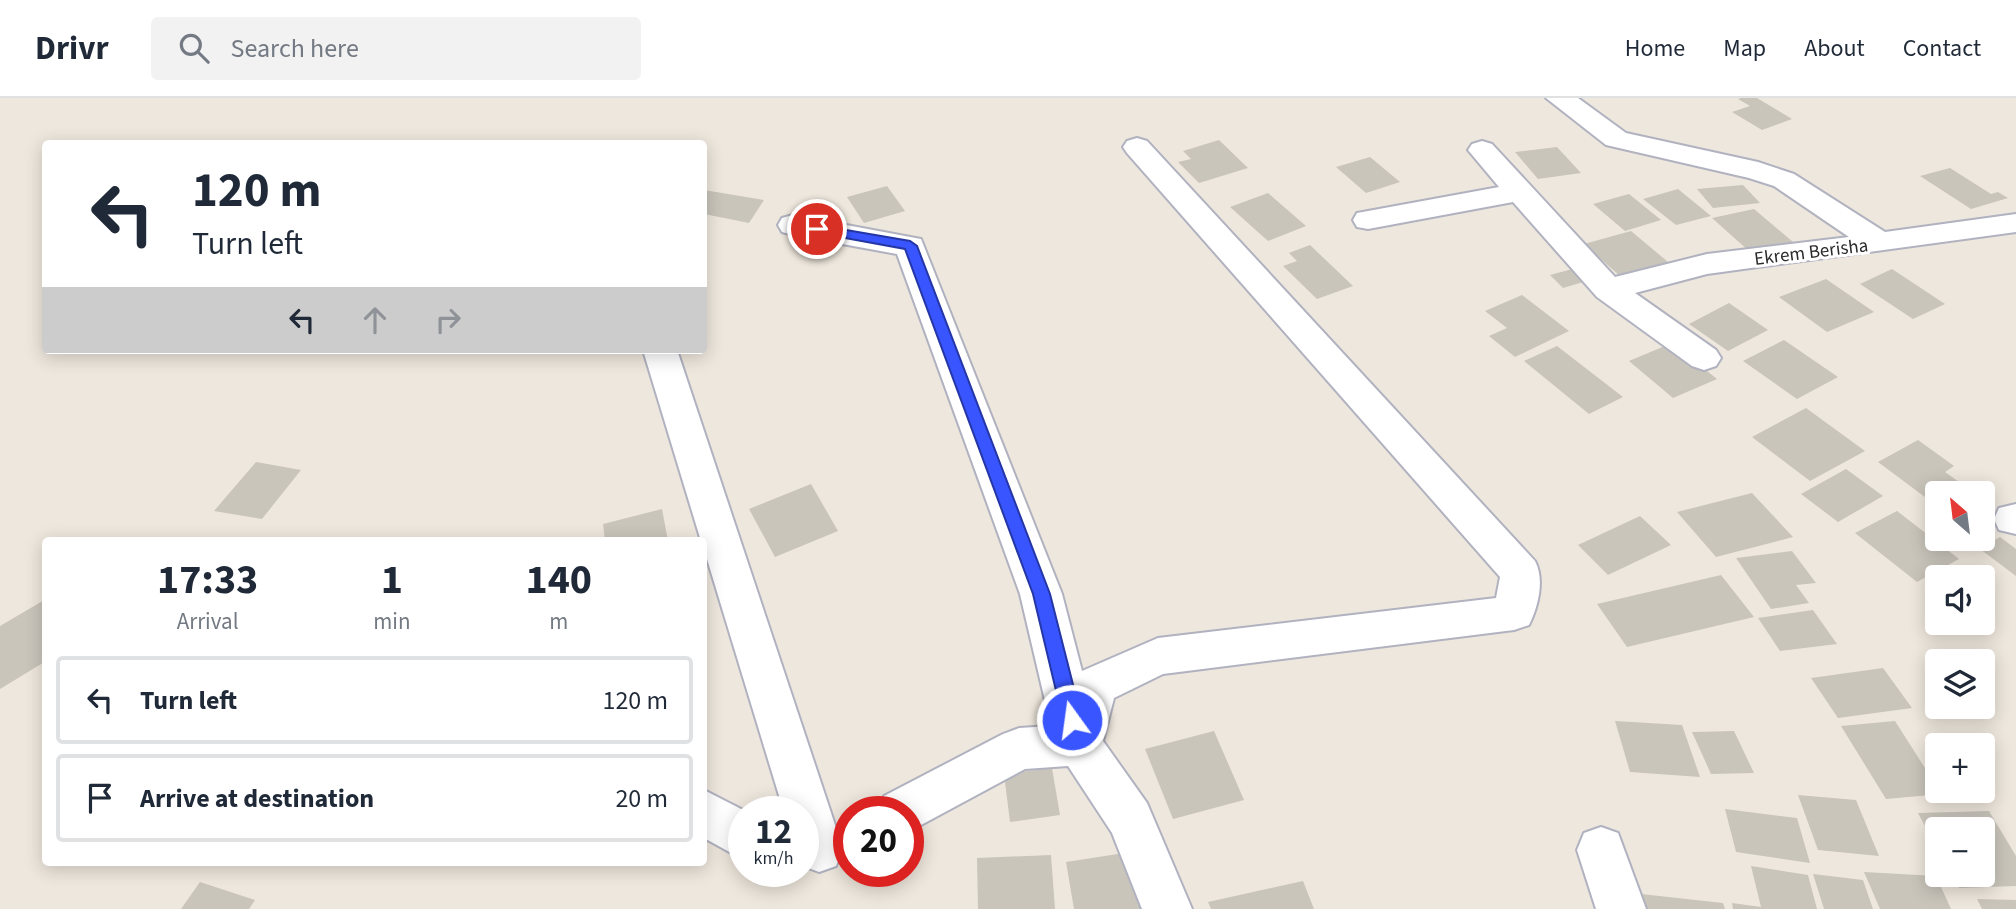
<!DOCTYPE html>
<meta charset="utf-8">
<style>
body{margin:0;font-family:"Source Sans 3",sans-serif;background:#f2f2f3;color:#1f2937;height:100vh;display:flex;flex-direction:column;font-size:26px;white-space:nowrap}
*{box-sizing:border-box;margin:0}
p{font-size:23px;color:#747a83}
.icon{flex:none;width:38px;height:38px;fill:none;stroke:currentColor;stroke-width:2;stroke-linecap:round;stroke-linejoin:round}
.map{position:relative;flex:1;overflow:hidden}
.sheet{position:absolute;left:42px;top:439px;width:665px;height:329px;display:flex;flex-direction:column;background:#fff;border-radius:7px;box-shadow:0 4px 18px #0003}
.sheet>*{flex:none}
.guide{position:absolute;left:42px;top:42px;width:665px;height:214px;border-radius:7px;box-shadow:0 4px 18px #0003;background:#fff;color:#1f2937;overflow:hidden}
.needle{width:46px;rotate:332deg}
.fabs{position:absolute;left:1925px;top:383px;display:grid;gap:14px}
.fabs a{display:grid;place-items:center;width:70px;height:70px;border-radius:7px;background:#fff;box-shadow:0 4px 18px #0003;font-size:35px}
.speed{position:absolute;left:728px;top:698px;display:flex;gap:14px;font-size:35px;font-weight:700;text-align:center}
.speed>*{display:grid;place-content:center;width:91px;height:91px;border-radius:50%;background:#fff;box-shadow:0 4px 18px #0003;line-height:1}
.speed small{font-size:18px;font-weight:400}
.speed .limit{border:10px solid #d22;background:#fff;color:#111}
.pin{position:absolute;display:grid;place-items:center;width:60px;height:60px;color:#fff;margin:-30px;border:4px solid #fff;border-radius:50%;box-shadow:0 2px 7px #0007}
.me{position:absolute;width:77px;margin:-38px;rotate:346deg;stroke-linejoin:round;filter:drop-shadow(0 0 5px #0008)}
.turn{display:flex;align-items:center;gap:24px;height:147px;padding:0 35px;font-size:32px}
.turn .icon{width:91px;height:91px;stroke-width:2.5}
.turn b{display:block;font-size:49px;line-height:60px}
.lanes{display:flex;align-items:center;height:66px;padding:0 35px;background:#0003;justify-content:center;gap:35px;direction:ltr}
.lanes .off{opacity:.35}
.eta{display:flex;justify-content:space-evenly;align-items:center;height:119px;text-align:center}
.eta b{font-size:42px;font-weight:700;line-height:49px}
ul{padding:0;list-style:none}
li{display:flex;align-items:center;gap:21px;height:88px;margin:0 14px 10px;padding:0 21px;border:4px solid #e0e1e3;border-radius:7px}
li div{flex:1}
li b{display:block;font-size:26px}
li em{font-style:normal}
header{display:flex;align-items:center;gap:42px;box-sizing:border-box;height:98px;padding:0 35px;background:#fff;border-bottom:2px solid #e0e1e3}
header strong{font-size:33px}
nav{display:flex;gap:38px;margin-inline-start:auto;font-size:24px}
.search{width:490px;height:63px;background:#f2f2f3;display:flex;align-items:center;gap:18px;box-sizing:border-box;padding:0 24px;border-radius:7px;color:#747a83;font-size:26px}
.map>svg:first-child{display:block}
.building{fill:#c9c5bb}
.lines{fill:none;stroke-linecap:round;stroke-linejoin:round}
.minor-casing{stroke:#b1b2c0;stroke-width:4}
.minor{fill:#fff;fill-rule:evenodd}
.route{fill:#3955ff;stroke:#2537a6;stroke-width:2}
.labels{text-anchor:middle;stroke-width:6;stroke-linejoin:round;paint-order:stroke}
.street-label{font-size:19px;fill:#2b2b2b;stroke:#fff}
</style>
<header>
<strong>Drivr</strong>
<div class="search"><svg class="icon" aria-label="search" viewBox="0 0 24 24"><circle cx="10" cy="10" r="6"/><path d="M15 15l6 6"/></svg>Search here</div>
<nav><a>Home</a><a>Map</a><a>About</a><a>Contact</a></nav>
</header>
<div class="map">
<svg width="2016" height="811" viewBox="0 0 2016 811">
<rect width="100%" height="100%" fill="#eee7dd"/>
<g class="building">
<path d="M1741,0H1757L1792,21L1762,32L1732,14L1750,8L1738,1Z"/>
<path d="M1219,42L1248,70L1199,85L1178,64L1191,61L1183,53Z"/>
<path d="M1557,49L1581,75L1538,81L1515,54Z"/>
<path d="M1370,59L1400,84L1366,95L1336,69Z"/>
<path d="M1950,70L1991,96L1998,94L2008,100L1971,111L1920,78Z"/>
<path d="M1743,87L1760,105L1713,110L1697,91Z"/>
<path d="M887,88L905,113L864,125L847,99Z"/>
<path d="M1678,91L1711,118L1676,127L1643,101Z"/>
<path d="M704,92L764,102L749,125L704,116Z"/>
<path d="M1268,95L1306,128L1268,143L1230,109Z"/>
<path d="M1629,96L1661,122L1625,133L1593,106Z"/>
<path d="M1754,111L1793,144L1750,154L1712,120Z"/>
<path d="M1631,133L1668,164L1620,178L1584,146Z"/>
<path d="M1310,147L1353,188L1317,201L1283,168L1297,163L1289,155Z"/>
<path d="M1576,170L1590,182L1563,190L1550,177Z"/>
<path d="M1892,171L1945,206L1913,221L1860,186Z"/>
<path d="M1826,181L1874,214L1827,234L1779,199Z"/>
<path d="M1522,197L1569,233L1515,259L1489,238L1507,230L1485,213Z"/>
<path d="M1729,205L1768,232L1728,253L1689,226Z"/>
<path d="M1784,242L1838,279L1797,301L1743,263Z"/>
<path d="M1672,245L1717,281L1673,300L1629,263Z"/>
<path d="M1557,248L1623,299L1589,316L1524,263Z"/>
<path d="M1806,310L1865,353L1810,383L1752,339Z"/>
<path d="M1918,342L1954,368L1945,374L1966,389L1954,396H1937V408L1878,364Z"/>
<path d="M256,364L301,372L262,421L214,413Z"/>
<path d="M1846,371L1883,398L1838,424L1801,396Z"/>
<path d="M811,386L838,433L775,459L749,411Z"/>
<path d="M1752,395L1793,439L1716,459L1677,414Z"/>
<path d="M662,411L668,443H605L603,426Z"/>
<path d="M1897,413L1959,461L1917,484L1855,435Z"/>
<path d="M1640,418L1671,447L1608,477L1578,447Z"/>
<path d="M2000,439L2016,451V478L1980,451Z"/>
<path d="M1792,453L1816,485L1796,487L1809,505L1771,511L1736,460Z"/>
<path d="M1721,477L1754,519L1627,549L1597,506Z"/>
<path d="M46,501V563L0,591V528Z"/>
<path d="M1813,512L1837,546L1780,553L1758,520Z"/>
<path d="M1883,570L1912,610L1838,620L1811,580Z"/>
<path d="M1615,623L1682,627L1700,679L1630,674Z"/>
<path d="M1895,623L1937,689V693L1942,696L1886,701L1841,628Z"/>
<path d="M1214,633L1244,702L1173,721L1145,651Z"/>
<path d="M1734,633L1754,675L1711,676L1692,634Z"/>
<path d="M1052,670L1060,717L1010,724L1004,676Z"/>
<path d="M1798,697L1856,702L1879,758L1818,752Z"/>
<path d="M1725,711L1797,720L1810,765L1736,754Z"/>
<path d="M1989,713L2016,758V788L1959,790L1952,777H1983V732H1937V751L1918,715Z"/>
<path d="M1137,753L1150,811H1074L1066,764Z"/>
<path d="M1051,757L1055,811H978L977,760Z"/>
<path d="M1751,768L1808,777L1817,811H1733L1732,805L1761,809Z"/>
<path d="M1864,774L1936,778L1951,811H1880Z"/>
<path d="M1813,776L1863,782L1873,811H1824Z"/>
<path d="M1303,783L1314,811H1211L1208,804Z"/>
<path d="M200,784L255,802L249,811H181Z"/>
<path d="M1632,795L1723,805L1725,811H1636Z"/>
<path d="M1977,801L2016,802V811H1982Z"/>
</g>
<g class="lines">
<defs>
<g id="minor">
<path d="M1546,0H1578L1626,35L1758,64L1794,76L1885,134L2016,116V134L1707,176L1635,195L1716,252L1721,260L1716,268L1704,272L1692,268L1597,199L1513,104L1368,131L1357,129L1353,122L1357,115L1368,113L1499,89L1468,52L1472,46L1482,43L1492,46L1615,179L1707,156L1849,139L1774,88L1749,80L1606,47Z"/>
<path d="M1137,40L1147,43L1535,463C1545,482 1538,509 1529,527L1514,532L1163,576L1114,600L1103,643L1147,705L1192,811H1142L1112,735L1068,668L1025,671L908,734V714H877L884,698L1003,636L1019,630L1051,628L1020,496L897,156L793,137L782,134L778,127L782,120L793,117L921,141L1062,496L1082,573L1158,540L1496,500L1500,479L1127,55L1123,49L1127,43Z"/>
<path d="M643,252H677L843,751L836,768L819,774L803,768V714H784L704,451V443H701Z"/>
<path d="M2016,406V436L1999,432L1994,421L1999,410Z"/>
<path d="M704,692L747,714H744V762L704,740Z"/>
<path d="M1601,729L1618,735L1646,811H1596L1577,752L1584,735Z"/>
</g>
</defs>
<use href="#minor" class="minor-casing"/>
<use href="#minor" class="minor"/>
</g>
<path class="route" d="M817,127L910,143L917,148L1050,496L1082,622L1079,628L1072,630L1066,628L1063,622L1033,496L905,151L812,134V128Z"/>
<g class="labels">
<g class="street-label">
<text transform="translate(1811 153) rotate(-7)" y="7">Ekrem Berisha</text>
</g>
</g>
</svg>
<div class="fabs">
<a><svg class="needle" viewBox="-14 -14 28 28"><path d="M0-13l5 13h-10z" fill="#e53935"/><path d="M0 13l5-13h-10z" fill="#747a83"/></svg></a>
<a><svg class="icon" aria-label="sound" viewBox="0 0 24 24"><path d="M4 9h4l5-4v14l-5-4H4zM17 9q2 3 0 6"/></svg></a>
<a><svg class="icon" aria-label="layers" viewBox="0 0 24 24"><path d="M12 4l9 5-9 5-9-5zM3 14l9 5 9-5"/></svg></a>
<a>+</a>
<a>−</a>
</div>
<div class="speed"><div>12<small>km/h</small></div><div class="limit">20</div></div>
<div class="pin" style="left:817px;top:131px;background:#d93025"><svg class="icon" aria-label="arrive" viewBox="0 0 24 24"><path d="M6 21V4h12l-3 4 3 4H6"/></svg></div>
<svg class="me" style="left:1072px;top:622px" viewBox="-20 -20 40 40"><circle r="17" fill="#3955ff" stroke="#fff" stroke-width="3"/><path d="M0-11L8 9 0 5-8 9z" fill="#fff"/></svg>
<div class="guide">
<div class="turn"><svg class="icon" aria-label="left" viewBox="0 0 24 24"><path d="M17 20v-9H6M10 6l-5 5 5 5"/></svg><div><b>120 m</b>Turn left</div></div>
<div class="lanes"><svg class="icon" aria-label="left" viewBox="0 0 24 24"><path d="M17 20v-9H6M10 6l-5 5 5 5"/></svg><svg class="icon off" aria-label="ahead" viewBox="0 0 24 24"><path d="M12 20V5M6 11l6-6 6 6"/></svg><svg class="icon off" aria-label="right" viewBox="0 0 24 24"><path d="M7 20v-9h11M14 6l5 5-5 5"/></svg></div>
</div>
<section class="sheet">
<div class="eta">
<div><b>17:33</b><p>Arrival</p></div>
<div><b>1</b><p>min</p></div>
<div><b>140</b><p>m</p></div>
</div>
<ul>
<li><svg class="icon" aria-label="left" viewBox="0 0 24 24"><path d="M17 20v-9H6M10 6l-5 5 5 5"/></svg><div><b>Turn left</b></div><em>120 m</em></li>
<li><svg class="icon" aria-label="arrive" viewBox="0 0 24 24"><path d="M6 21V4h12l-3 4 3 4H6"/></svg><div><b>Arrive at destination</b></div><em>20 m</em></li>
</ul>
</section>
</div>
